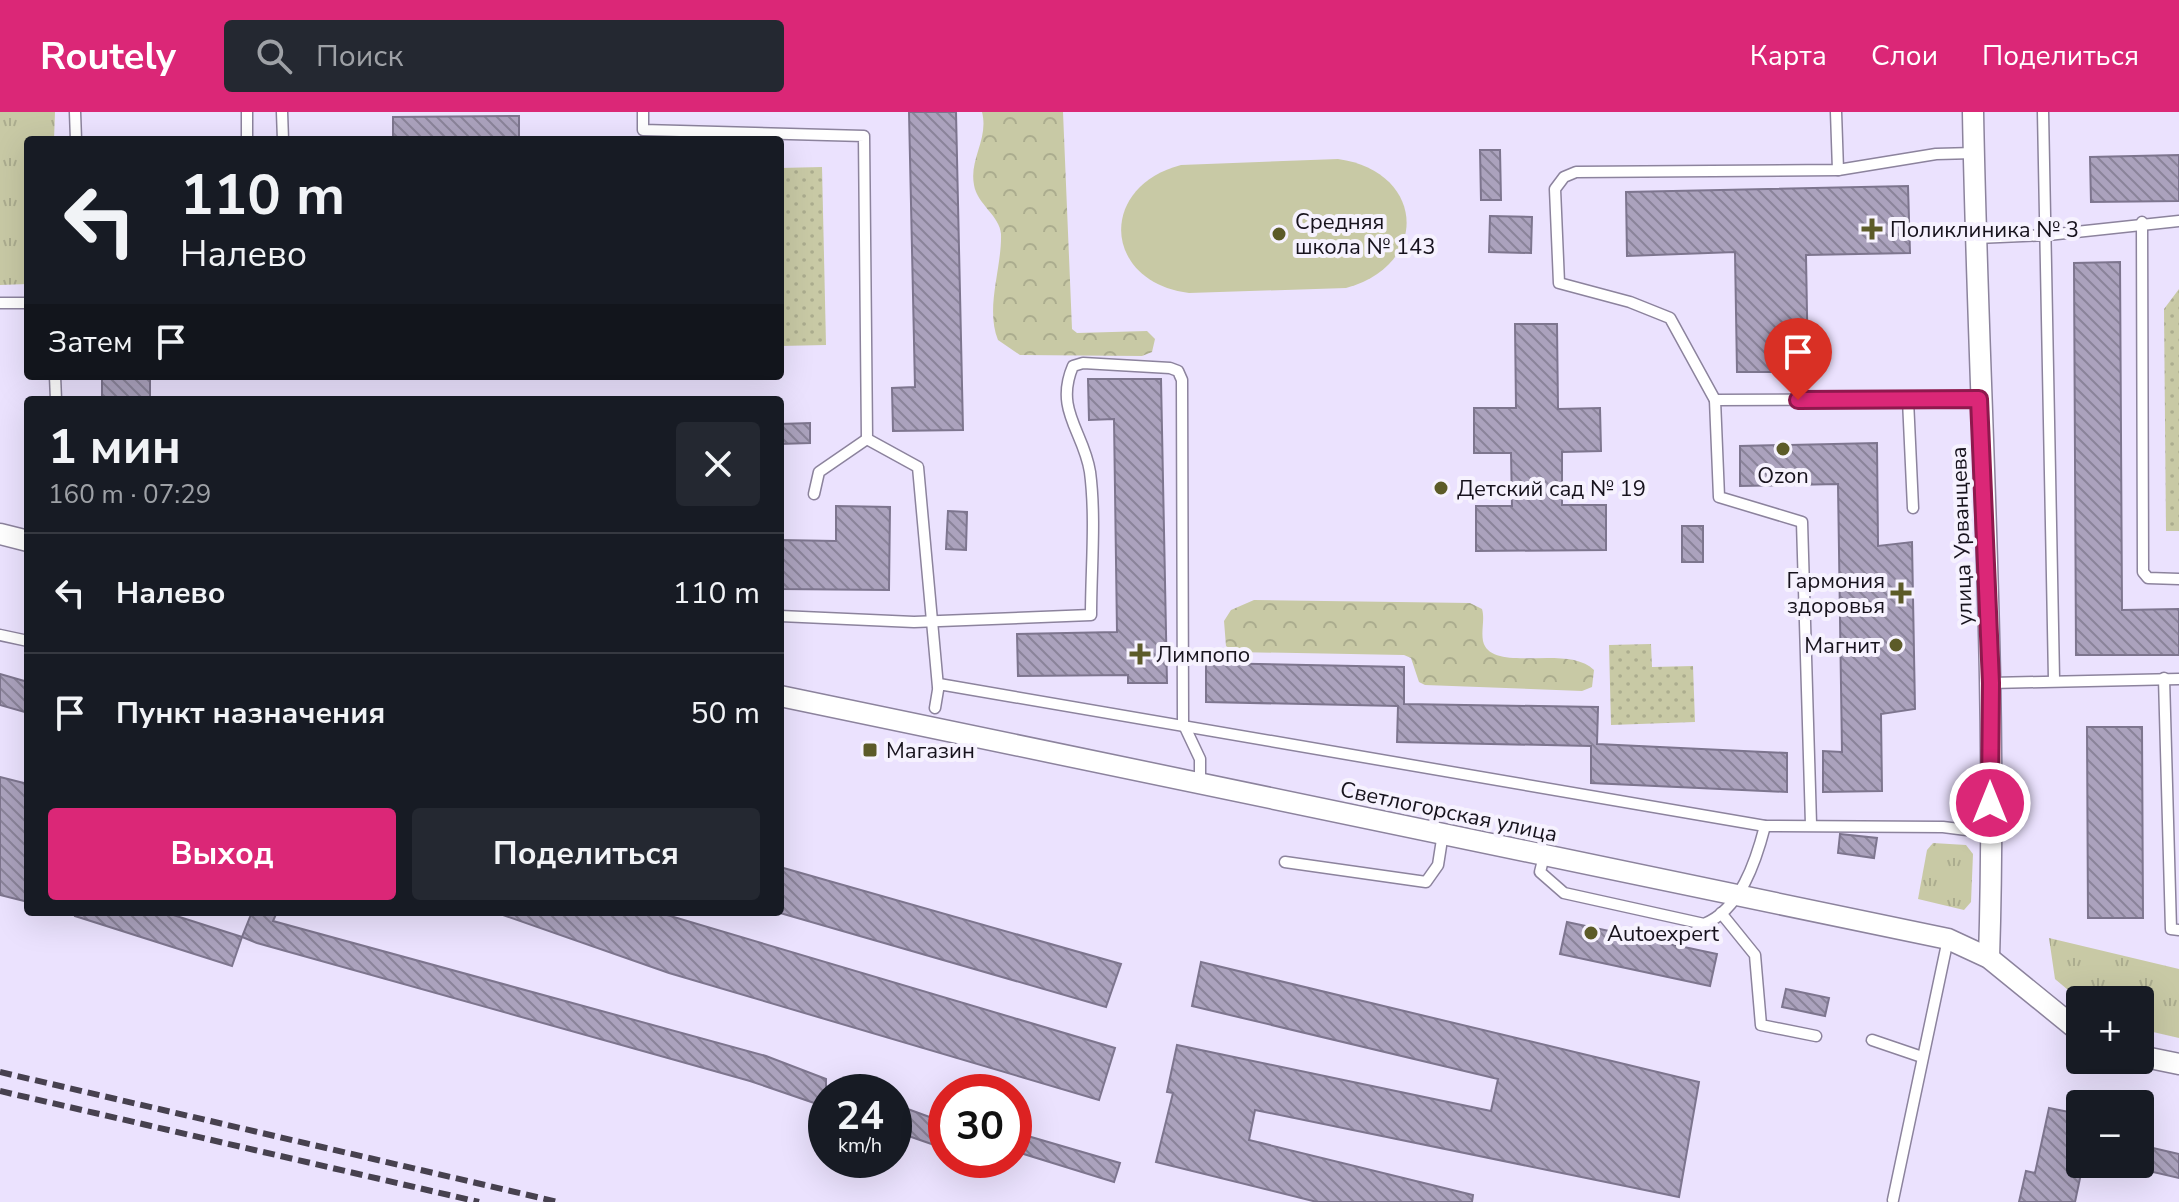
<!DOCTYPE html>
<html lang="ru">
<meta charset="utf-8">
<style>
body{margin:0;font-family:"Nunito Sans",sans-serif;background:#242831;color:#f1f3f6;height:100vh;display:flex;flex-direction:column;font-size:30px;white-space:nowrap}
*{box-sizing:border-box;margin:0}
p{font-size:26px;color:#9ea1a6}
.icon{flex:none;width:44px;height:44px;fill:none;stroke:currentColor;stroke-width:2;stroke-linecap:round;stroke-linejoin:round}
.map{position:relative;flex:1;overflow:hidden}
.details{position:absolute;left:24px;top:284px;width:760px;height:520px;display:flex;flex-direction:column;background:#171b24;border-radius:8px;box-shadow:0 8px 32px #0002}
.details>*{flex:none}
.hud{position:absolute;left:24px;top:24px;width:760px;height:244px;border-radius:8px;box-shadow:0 8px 32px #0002;background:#171b24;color:#f1f3f6;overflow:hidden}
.buttons{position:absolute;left:2066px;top:874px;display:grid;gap:16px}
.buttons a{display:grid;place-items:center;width:88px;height:88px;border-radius:8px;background:#171b24;box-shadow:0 8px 32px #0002;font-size:40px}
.speed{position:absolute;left:808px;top:962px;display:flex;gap:16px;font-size:40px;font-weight:700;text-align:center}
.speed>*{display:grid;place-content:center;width:104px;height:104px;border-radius:50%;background:#171b24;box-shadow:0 8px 32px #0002;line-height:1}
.speed small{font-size:20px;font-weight:400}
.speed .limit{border:12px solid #d22;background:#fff;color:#111}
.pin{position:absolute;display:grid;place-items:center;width:68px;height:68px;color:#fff;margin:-82px -34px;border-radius:50% 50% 50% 0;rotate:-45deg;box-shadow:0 0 8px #0007}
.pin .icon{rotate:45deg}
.me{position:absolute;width:88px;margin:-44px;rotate:0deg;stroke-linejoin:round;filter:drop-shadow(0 0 6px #0008)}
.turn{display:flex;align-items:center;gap:28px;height:168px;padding:0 24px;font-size:36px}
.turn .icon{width:104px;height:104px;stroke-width:2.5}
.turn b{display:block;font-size:56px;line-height:68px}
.then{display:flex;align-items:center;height:76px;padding:0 24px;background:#0003;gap:16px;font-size:30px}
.round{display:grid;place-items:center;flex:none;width:84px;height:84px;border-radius:8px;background:#242831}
.summary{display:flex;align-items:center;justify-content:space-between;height:136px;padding:0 24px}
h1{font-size:48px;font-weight:700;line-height:60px}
.primary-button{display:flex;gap:16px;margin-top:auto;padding:16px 24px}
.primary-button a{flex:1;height:92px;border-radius:8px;background:#db2777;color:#fff;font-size:32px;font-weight:700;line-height:92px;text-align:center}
.primary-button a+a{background:#242831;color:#f1f3f6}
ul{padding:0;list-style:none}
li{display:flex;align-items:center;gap:24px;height:120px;padding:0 24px;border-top:2px solid #363941}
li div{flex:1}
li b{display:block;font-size:30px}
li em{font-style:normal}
header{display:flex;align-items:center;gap:48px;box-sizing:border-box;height:112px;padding:0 40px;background:#db2777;color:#fff}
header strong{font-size:38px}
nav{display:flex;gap:44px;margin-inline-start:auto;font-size:28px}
.search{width:560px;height:72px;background:#242831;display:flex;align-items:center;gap:20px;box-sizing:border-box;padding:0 28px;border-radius:8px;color:#9ea1a6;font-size:30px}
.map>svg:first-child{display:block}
.grass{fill:url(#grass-tufts)}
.forest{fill:url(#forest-crowns)}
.park{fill:url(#park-dots)}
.pitch{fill:#c8c9a5}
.building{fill:url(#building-back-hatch);stroke:#7d758e;stroke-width:2}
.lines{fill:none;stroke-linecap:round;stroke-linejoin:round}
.service-casing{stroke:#8c839d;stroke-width:13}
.minor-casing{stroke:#8c839d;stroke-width:23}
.service{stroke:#fff;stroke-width:10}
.minor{stroke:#fff;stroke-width:20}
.rail{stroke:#47414f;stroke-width:6;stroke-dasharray:12 6;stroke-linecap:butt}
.route-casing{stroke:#8e194d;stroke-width:20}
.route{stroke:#db2777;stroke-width:14}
.poi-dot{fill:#5c5b28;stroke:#f6f2fe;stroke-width:3}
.labels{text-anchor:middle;stroke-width:8;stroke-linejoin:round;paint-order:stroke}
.poi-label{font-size:22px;fill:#17131d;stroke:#f6f2fe;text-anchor:start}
.street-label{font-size:22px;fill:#17131d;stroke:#f6f2fe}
</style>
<header>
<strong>Routely</strong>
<div class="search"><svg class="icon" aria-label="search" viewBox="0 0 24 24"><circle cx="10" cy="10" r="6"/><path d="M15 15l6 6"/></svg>Поиск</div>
<nav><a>Карта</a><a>Слои</a><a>Поделиться</a></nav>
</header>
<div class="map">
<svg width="2179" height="1090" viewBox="0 0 2179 1090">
<defs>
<pattern id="grass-tufts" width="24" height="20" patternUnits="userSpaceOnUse" patternTransform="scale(2)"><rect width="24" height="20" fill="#c8c9a5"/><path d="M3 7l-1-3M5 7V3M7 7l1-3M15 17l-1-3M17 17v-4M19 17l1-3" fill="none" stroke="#abac8e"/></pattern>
<pattern id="forest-crowns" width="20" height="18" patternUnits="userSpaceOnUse" patternTransform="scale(2)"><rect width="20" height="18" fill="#c8c9a5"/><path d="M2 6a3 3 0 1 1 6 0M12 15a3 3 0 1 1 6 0" fill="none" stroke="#abac8e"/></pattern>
<pattern id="park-dots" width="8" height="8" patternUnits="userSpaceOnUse" patternTransform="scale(2)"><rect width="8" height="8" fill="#c8c9a5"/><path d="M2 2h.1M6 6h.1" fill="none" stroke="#abac8e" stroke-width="1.8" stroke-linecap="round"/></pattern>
<pattern id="building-back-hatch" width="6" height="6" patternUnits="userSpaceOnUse" patternTransform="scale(2)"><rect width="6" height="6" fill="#aba2bd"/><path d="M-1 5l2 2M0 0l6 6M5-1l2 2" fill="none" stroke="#8a8399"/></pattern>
</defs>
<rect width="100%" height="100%" fill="#ebe2fe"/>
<g class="grass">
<path d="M0,0H55L54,28H28V172L0,173Z"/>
<path d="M1933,731L1966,733L1973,742L1971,790L1964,798L1918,787L1927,738Z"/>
<path d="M2049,826L2179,857V926L2140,917V888H2080L2055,867Z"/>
</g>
<g class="forest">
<path d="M982,0H1063L1072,217L1077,221L1147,219L1155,227L1152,240L1142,244L1020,243L998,228C985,196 1002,156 1001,122C1000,104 977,92 974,73C969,47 989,27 982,0Z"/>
<path d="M1254,488L1470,491L1482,497C1485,507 1481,518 1483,529C1491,563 1568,531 1594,558L1592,575L1582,579L1425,573L1419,570L1411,546L1404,543L1235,540L1226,534L1224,509L1231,498Z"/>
</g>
<g class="park">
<path d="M822,55L826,233L780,234V56Z"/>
<path d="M2179,177V419H2166L2164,197Z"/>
<path d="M1651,532L1652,555L1693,554L1695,610L1611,613L1609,533Z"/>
</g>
<path class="pitch" d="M1338,47C1425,59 1431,153 1346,176L1189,181C1103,170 1097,75 1181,53Z"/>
<g class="building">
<path d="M909,0H956L963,318L893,319L892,276L915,275Z"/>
<path d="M519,4V28H393V5Z"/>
<path d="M1480,38H1500L1501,88H1481Z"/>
<path d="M2179,43V89L2091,90L2090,45Z"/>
<path d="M1908,74L1910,141L1806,143L1808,260H1737L1735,140L1627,144L1626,80Z"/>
<path d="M1490,104L1532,105L1531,141L1489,140Z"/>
<path d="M2120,150L2122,498L2179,497V543H2076L2074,151Z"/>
<path d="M1515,212H1557L1558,297L1600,296L1601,339L1562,340V393H1606V438L1476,439V394H1512L1511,341H1474V296H1516Z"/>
<rect x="102" y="264" width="48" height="24"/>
<path d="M1088,267H1161L1167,571H1128V563L1018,564L1017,522L1117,520L1114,307L1089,308Z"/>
<path d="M810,311V331L780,332V312Z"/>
<path d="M1877,331L1878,434L1912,430L1915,597L1881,602L1882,679L1823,680V639L1842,640L1838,372L1740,374V334Z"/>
<path d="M836,394L890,395L889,478L780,477V428L836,429Z"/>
<path d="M948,399L967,400L966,438L946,437Z"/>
<rect x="1682" y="414" width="21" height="36"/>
<path d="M1206,551L1404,555V592L1598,595L1597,632L1787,641V680L1591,671V634L1397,630L1398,594L1206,590Z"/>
<path d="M0,562L28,570V601L0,593Z"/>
<path d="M2087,615H2142L2143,806H2088Z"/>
<path d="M0,665L28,672V790L0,783Z"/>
<path d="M1840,722L1877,726L1874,746L1838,741Z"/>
<path d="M780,755L1121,852L1106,895L780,801Z"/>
<path d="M76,800H164L242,825L232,854L75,804Z"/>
<path d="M252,800H277L273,809L766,944L826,967V995L750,969L257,831L242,825Z"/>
<path d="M503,800H657L1115,936L1099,988L669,861L503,803Z"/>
<path d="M1567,810L1717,842L1710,874L1560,842Z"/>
<path d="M1201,850L1699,970L1679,1085L1255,998L1249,1028L1473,1083L1472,1090H1317L1156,1050L1173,981L1167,980L1177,933L1491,999L1498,967L1192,894Z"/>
<path d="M1786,877L1829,886L1825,904L1782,895Z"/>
<path d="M894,992L946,1011V1037L894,1019Z"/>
<path d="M2049,996L2079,1002L2077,1018H2080V1052H2083L2075,1090H2019L2026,1059L2035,1061Z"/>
<path d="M1014,1020L1120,1051L1114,1070L1014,1039Z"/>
<path d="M2140,1033L2179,1042V1066L2140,1057Z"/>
</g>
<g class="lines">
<defs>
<g id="service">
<path d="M75,0L76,28"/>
<path d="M247,0V28"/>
<path d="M282,0L283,28"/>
<path d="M643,0V18L864,24L867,327L918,355L938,575"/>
<path d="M1836,0L1838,58"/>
<path d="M2043,0L2054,567"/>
<path d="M2142,110L2143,460L2148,466L2179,467"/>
<path d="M1977,126L2048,123L2179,109"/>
<path d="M0,191H28"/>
<path d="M55,264L56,288"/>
<path d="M1715,288L1670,206L1630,190L1559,171L1555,77L1564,65L1576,60L1838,58L1936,42L1974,41"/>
<path d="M1908,288L1913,396"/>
<path d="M814,382L819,360L867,327"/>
<path d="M780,504L914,510L1091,503C1091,457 1096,406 1090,360C1084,320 1054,298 1073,254L1083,251L1170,256L1178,259L1182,268L1183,611L1200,647V672"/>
<path d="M0,523L28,529"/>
<path d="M2164,566L2171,817L2179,818"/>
<path d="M1991,571L2179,567"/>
<path d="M935,596L939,572L1765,714L1943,715L1990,721"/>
<path d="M1811,712L1802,410L1719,385L1715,288L1979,287"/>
<path d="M1544,744L1540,760L1564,781L1704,812C1740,798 1756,749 1765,714"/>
<path d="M1285,750L1426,770L1438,753L1443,721"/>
<path d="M1721,801L1755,843L1761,913L1816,924"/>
<path d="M1872,928L1922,945"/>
<path d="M1893,1088L1948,827"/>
</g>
<g id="minor">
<path d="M1973,0C1978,282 1998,564 1989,846"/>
<path d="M0,422L28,429"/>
<path d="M780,584L1948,827L1989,846L2080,920"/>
<path d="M2140,944L2179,952"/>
</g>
</defs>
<use href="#service" class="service-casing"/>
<use href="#minor" class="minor-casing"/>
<use href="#service" class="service"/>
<use href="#minor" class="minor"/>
<g class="rail">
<path d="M0,960L558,1090"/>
<path d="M0,979L479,1090"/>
</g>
</g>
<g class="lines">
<defs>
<path id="route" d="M1798,288L1979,287L1991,571L1990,691"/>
</defs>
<use href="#route" class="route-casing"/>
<use href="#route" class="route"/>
</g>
<g class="poi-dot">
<path d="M1868 105h8v8h8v8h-8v8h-8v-8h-8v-8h8z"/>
<circle cx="1279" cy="122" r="8"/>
<circle cx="1783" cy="337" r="8"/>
<circle cx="1441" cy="376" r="8"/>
<path d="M1897 469h8v8h8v8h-8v8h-8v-8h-8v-8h8z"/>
<circle cx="1896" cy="533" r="8"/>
<path d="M1136 530h8v8h8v8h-8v8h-8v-8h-8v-8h8z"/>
<rect x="862" y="630" width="16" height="16" rx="4"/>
<circle cx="1591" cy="821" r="8"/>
</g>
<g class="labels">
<g class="poi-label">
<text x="1295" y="117">Средняя<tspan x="1295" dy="25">школа № 143</tspan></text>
<text x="1890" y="125">Поликлиника № 3</text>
<text x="1783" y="371" text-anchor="middle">Ozon</text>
<text x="1457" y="384">Детский сад № 19</text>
<text x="1885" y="476" text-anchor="end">Гармония<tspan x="1885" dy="25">здоровья</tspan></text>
<text x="1880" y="541" text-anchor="end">Магнит</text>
<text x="1156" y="550">Лимпопо</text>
<text x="886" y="646">Магазин</text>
<text x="1607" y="829">Autoexpert</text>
</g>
<g class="street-label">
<text transform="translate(1961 424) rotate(-92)" y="8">улица Урванцева</text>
<text transform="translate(1449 699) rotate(12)" y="8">Светлогорская улица</text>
</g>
</g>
</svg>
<div class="buttons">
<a>+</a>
<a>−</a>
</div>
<div class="speed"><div>24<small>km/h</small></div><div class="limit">30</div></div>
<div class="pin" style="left:1798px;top:288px;background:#d93025"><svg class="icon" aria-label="arrive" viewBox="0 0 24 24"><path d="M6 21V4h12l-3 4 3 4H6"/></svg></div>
<svg class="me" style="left:1990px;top:691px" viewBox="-20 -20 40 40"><circle r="17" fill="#db2777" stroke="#fff" stroke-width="3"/><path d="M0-11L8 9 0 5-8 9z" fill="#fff"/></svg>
<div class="hud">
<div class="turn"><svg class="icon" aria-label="left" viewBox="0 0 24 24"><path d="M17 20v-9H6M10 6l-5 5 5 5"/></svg><div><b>110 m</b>Налево</div></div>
<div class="then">Затем<svg class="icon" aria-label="arrive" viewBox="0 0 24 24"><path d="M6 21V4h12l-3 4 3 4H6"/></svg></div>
</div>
<section class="details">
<div class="summary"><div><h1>1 мин</h1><p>160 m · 07:29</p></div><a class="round"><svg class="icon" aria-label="close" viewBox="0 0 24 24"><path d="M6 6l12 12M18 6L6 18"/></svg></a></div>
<ul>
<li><svg class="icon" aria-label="left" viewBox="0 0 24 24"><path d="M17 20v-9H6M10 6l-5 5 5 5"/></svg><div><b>Налево</b></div><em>110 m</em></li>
<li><svg class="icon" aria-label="arrive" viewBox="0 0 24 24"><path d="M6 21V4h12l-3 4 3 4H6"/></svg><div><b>Пункт назначения</b></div><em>50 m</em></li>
</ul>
<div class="primary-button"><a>Выход</a><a>Поделиться</a></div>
</section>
</div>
